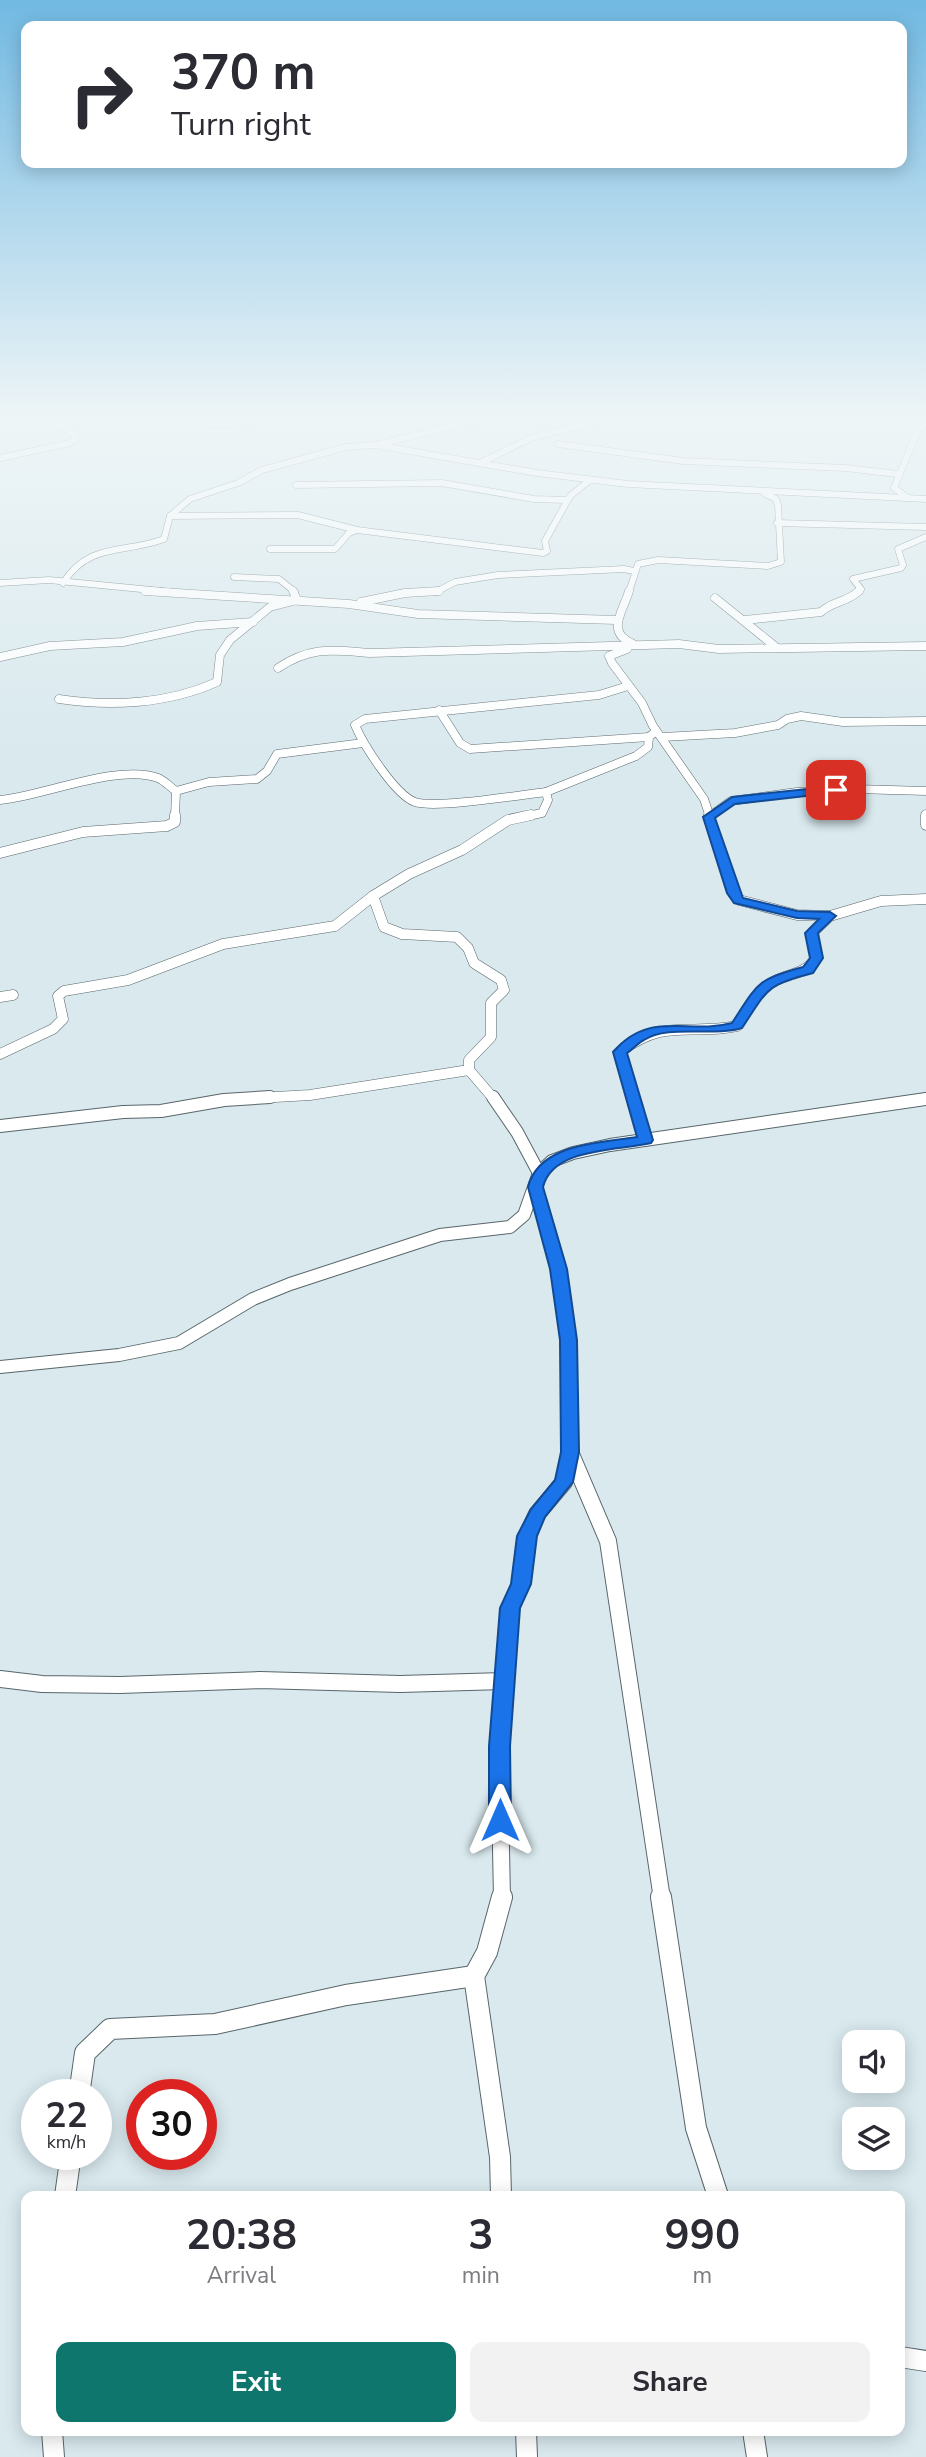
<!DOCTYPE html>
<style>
body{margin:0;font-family:"Nunito Sans",sans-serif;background:#f2f2f3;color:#2b2b33;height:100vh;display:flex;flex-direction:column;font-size:26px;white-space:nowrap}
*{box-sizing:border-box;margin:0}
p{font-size:23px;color:#7c7c81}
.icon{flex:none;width:38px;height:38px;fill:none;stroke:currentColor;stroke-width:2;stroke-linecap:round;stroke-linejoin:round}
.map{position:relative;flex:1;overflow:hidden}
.sheet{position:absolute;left:21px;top:2191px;width:884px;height:245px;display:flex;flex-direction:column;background:#fff;border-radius:14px;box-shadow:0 4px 18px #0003}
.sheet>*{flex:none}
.top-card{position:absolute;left:21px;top:21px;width:886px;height:147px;border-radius:14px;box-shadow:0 4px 18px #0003;background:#fff;color:#2b2b33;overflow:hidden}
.fabs{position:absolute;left:842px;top:2030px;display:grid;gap:14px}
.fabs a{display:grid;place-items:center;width:63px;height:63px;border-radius:14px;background:#fff;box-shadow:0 4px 18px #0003;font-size:35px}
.speed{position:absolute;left:21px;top:2079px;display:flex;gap:14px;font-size:35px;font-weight:700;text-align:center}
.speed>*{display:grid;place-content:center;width:91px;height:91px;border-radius:50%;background:#fff;box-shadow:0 4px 18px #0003;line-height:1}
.speed small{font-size:18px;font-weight:400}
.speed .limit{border:10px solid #d22;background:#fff;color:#111}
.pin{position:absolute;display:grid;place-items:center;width:60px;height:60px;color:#fff;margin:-30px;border-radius:14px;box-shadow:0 4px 10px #0006}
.me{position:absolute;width:77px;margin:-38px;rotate:0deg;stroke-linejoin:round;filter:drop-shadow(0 0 5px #0008)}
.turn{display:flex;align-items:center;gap:24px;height:147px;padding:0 35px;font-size:32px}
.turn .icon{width:91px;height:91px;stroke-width:2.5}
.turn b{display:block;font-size:49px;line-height:60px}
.eta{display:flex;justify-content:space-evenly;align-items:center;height:119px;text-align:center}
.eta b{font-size:42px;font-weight:700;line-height:49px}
.button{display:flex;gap:14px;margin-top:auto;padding:14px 35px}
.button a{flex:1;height:80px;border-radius:14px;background:#0f766e;color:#fff;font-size:28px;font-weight:700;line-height:80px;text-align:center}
.button a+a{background:#f2f2f3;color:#2b2b33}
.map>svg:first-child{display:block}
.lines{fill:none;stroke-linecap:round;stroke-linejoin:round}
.minor-far5-casing{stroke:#58666a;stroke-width:7}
.minor-far4-casing{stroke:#58666a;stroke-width:9}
.minor-far3-casing{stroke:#58666a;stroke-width:11}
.minor-far2-casing{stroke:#58666a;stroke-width:14}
.minor-far1-casing{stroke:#58666a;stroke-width:18}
.minor-casing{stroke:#58666a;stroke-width:22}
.minor-far5{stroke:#fff;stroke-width:6}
.minor-far4{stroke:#fff;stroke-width:8}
.minor-far3{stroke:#fff;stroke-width:10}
.minor-far2{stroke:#fff;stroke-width:12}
.minor-far1{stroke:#fff;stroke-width:16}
.minor{stroke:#fff;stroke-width:20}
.route{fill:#1a73e8;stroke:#114b97;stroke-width:2}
</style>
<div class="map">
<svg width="926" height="2457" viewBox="0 0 926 2457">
<rect width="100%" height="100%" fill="#d9e9ee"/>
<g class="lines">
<defs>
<g id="minor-far5">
<path d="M196,413L206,424H236L282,417"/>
<path d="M815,413L846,415"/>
<path d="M558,444L683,461L846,468L897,474"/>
<path d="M375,445L537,473L628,484L926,499"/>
<path d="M0,458L70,443L75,439L74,433L36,413"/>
<path d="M482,462L531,438L629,413"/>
<path d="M296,485L442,483L534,499L565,500"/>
<path d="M908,498L894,488L917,432L926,422"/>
<path d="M170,516L298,515L357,530L543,553L547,551L545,541L570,496L590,480"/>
<path d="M777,523L926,527"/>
<path d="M270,549H335L349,533L357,530"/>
<path d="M234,577L279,579L295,592"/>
<path d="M0,583L49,580L172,592"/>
<path d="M63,583C89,542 124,554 164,539L170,516L190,499L238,483L262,470L346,447L375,445L507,413"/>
<path d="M423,592H436L455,582L498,575L624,569L634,571"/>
<path d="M629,592L638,564L658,560L768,566L781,562L778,505L776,499L764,493"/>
<path d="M857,592L861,589L853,579L901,568L903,565L898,549L926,537"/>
</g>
<g id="minor-far4">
<path d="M145,591L349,604L418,614L616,620"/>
<path d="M629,591C623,612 605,632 633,644"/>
<path d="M715,598L776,647"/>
<path d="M361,602L405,593L439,591"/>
<path d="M745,620L821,612C832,601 846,603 859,591"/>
<path d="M627,649L609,656L612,663L642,703L653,726L704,799L710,817"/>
<path d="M0,657L50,646L123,642L197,626L253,622"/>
<path d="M278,668C311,646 332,650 370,653L679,644L719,649L926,646"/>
<path d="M59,699C111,707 168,704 217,682L220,655L230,640L270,607L297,600L293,591"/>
<path d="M439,710L460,743L470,749L649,737"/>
<path d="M663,737L735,733L778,725L787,719L801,716L843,722L926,721"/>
<path d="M546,792C520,795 435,809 415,802C395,795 363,744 355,725L365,719L599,695L628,686"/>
<path d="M0,800C43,796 119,763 158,778C165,781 170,787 176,791"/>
<path d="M175,817L176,791L209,782L257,779L267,771L277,754L363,743"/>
<path d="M523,817L542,813L548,800L546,792L636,756L648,747L649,737L655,732"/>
<path d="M709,817L731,801L797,792L855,789L926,791"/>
</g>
<g id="minor-far3">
<path d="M709,815L733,893L739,900L797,915L830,916L881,901L926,899"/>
<path d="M926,815V825"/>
<path d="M709,817L711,815"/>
<path d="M0,853L83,832L167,826L175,822V815"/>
<path d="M373,896L384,927L402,934L457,937L468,948L474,963L501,980L504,990L491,1003V1037L469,1060V1070L494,1099"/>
<path d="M0,997L13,995"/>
<path d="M0,1054L53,1029L63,1019L58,996L64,991L128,980L223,944L335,926L373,896L409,874L462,850L508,820L531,815"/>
<path d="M239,1099L310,1095L469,1070"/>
<path d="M633,1099L620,1052C666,1017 688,1036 737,1026C746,1012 755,995 768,985C786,972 803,977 816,958L812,933L830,916"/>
</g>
<g id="minor-far2">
<path d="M493,1097L517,1132L539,1173"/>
<path d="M633,1097L645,1140"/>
<path d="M0,1126L123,1112L161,1111L224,1100L270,1097"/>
<path d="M536,1187L559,1269L568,1340L570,1453"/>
<path d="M0,1367L119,1355L179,1343L253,1299L290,1284L440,1235L510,1227L524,1215L539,1173L552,1161L573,1153L610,1145L926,1099"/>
</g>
<g id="minor-far1">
<path d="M570,1452L608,1541L662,1899"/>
<path d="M0,1679L42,1684L120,1685L260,1680L400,1684L504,1681"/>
<path d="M502,1899L499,1746L510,1608L521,1584L527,1536L537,1514L564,1482L570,1452"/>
</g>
<g id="minor">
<path d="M661,1897L696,2128L718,2196"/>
<path d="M79,2095L85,2053L110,2029L215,2024L346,1995L474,1976"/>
<path d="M65,2196L71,2154"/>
<path d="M501,2196L500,2157L474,1976L487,1952L502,1897"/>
<path d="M900,2357L926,2361"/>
<path d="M52,2431L54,2457"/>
<path d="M526,2431L527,2457"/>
<path d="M753,2431L757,2457"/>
</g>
</defs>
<use href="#minor-far5" class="minor-far5-casing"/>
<use href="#minor-far4" class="minor-far4-casing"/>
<use href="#minor-far3" class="minor-far3-casing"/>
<use href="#minor-far2" class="minor-far2-casing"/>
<use href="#minor-far1" class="minor-far1-casing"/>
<use href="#minor" class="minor-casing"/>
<use href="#minor-far5" class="minor-far5"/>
<use href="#minor-far4" class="minor-far4"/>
<use href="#minor-far3" class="minor-far3"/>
<use href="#minor-far2" class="minor-far2"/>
<use href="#minor-far1" class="minor-far1"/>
<use href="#minor" class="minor"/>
</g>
<linearGradient id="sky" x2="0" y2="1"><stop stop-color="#71b9e2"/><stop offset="0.55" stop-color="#eef5f7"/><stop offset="1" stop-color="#eef5f7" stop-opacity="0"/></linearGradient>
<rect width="926" height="757" fill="url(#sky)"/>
<path class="route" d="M836,786L840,787V792L735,804L715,818L743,898L797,911L830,912L836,916L818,933L823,958L813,973C765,985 768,989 742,1028C713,1037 668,1024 644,1040C638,1043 633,1049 627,1053L653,1140L651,1143C618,1151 553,1147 543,1187L567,1269L577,1340L579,1452L573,1482L545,1517L537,1536L531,1584L520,1608L510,1746L511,1820L508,1827L500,1829L492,1827L489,1820V1746L500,1608L511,1584L517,1536L531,1509L555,1480L561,1452L560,1340L550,1269L528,1187C539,1143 600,1143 637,1137L613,1052C650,1009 688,1035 732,1023C758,983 757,979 803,967L810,958L805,933L819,919L797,918L734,903L727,893L703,817L732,797Z"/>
</svg>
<div class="fabs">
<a><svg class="icon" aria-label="sound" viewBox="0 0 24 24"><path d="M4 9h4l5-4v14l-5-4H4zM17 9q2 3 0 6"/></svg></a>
<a><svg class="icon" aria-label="layers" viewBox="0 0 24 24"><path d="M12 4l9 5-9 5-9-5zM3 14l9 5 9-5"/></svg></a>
</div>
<div class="speed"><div>22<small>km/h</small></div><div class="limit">30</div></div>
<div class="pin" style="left:836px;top:790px;background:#d93025"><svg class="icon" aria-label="arrive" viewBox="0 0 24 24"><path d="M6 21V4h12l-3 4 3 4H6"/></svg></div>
<svg class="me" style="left:500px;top:1820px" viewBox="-20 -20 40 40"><path d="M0-17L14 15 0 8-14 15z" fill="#1a73e8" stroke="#fff" stroke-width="4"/></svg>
<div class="top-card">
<div class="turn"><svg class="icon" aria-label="right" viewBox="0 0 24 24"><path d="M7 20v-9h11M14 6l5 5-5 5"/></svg><div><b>370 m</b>Turn right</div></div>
</div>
<section class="sheet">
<div class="eta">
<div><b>20:38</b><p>Arrival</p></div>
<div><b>3</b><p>min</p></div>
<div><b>990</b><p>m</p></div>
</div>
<div class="button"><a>Exit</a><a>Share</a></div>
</section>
</div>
